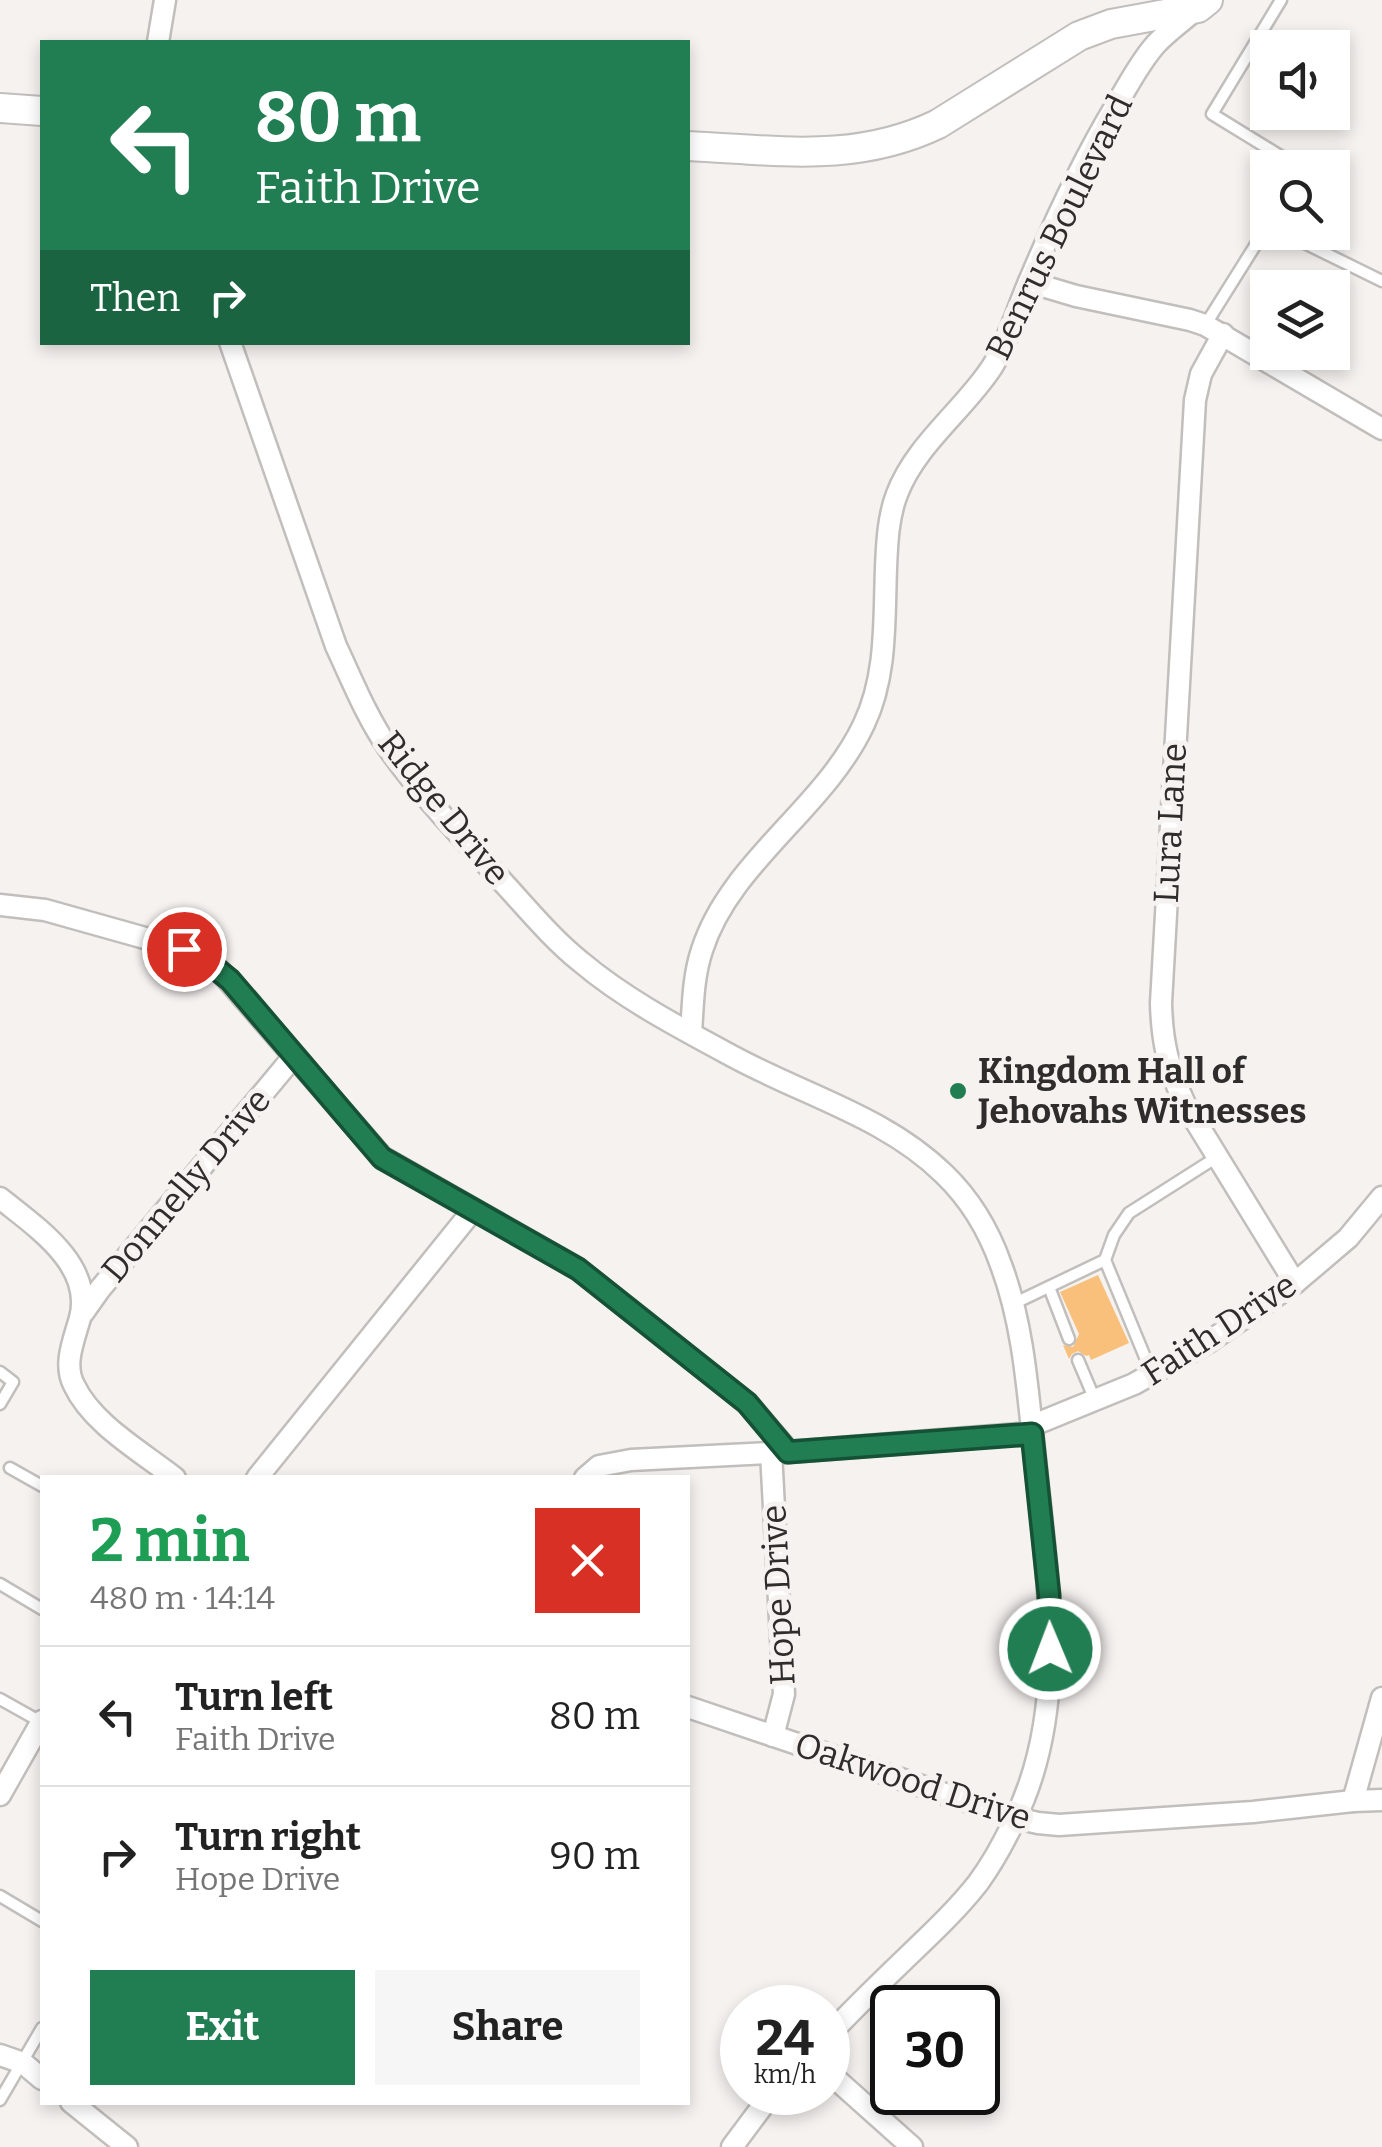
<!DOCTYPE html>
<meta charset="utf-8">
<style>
body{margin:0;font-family:Bitter,serif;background:#f6f6f6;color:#222;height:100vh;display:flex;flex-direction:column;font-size:38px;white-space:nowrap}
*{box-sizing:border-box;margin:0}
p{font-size:32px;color:#767676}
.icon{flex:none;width:55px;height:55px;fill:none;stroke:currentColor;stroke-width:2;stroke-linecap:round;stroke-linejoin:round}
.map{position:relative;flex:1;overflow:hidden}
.drawer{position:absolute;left:40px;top:1475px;width:650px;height:630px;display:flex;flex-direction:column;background:#fff;border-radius:0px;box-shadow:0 5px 15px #0003}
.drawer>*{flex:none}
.hud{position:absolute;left:40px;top:40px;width:650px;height:305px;border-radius:0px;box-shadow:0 5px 15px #0003;background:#217d52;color:#fff;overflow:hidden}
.controls{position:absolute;left:1250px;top:30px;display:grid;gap:20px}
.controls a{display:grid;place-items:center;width:100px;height:100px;border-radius:0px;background:#fff;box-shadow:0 5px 15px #0003;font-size:50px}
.speed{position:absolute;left:720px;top:1985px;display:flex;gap:20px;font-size:50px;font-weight:700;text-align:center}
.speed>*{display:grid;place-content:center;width:130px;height:130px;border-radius:50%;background:#fff;box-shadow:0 5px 15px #0003;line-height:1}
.speed small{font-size:25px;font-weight:400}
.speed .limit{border:5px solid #111;border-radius:15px;background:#fff;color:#111}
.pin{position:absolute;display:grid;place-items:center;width:85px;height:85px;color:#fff;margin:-42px;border:5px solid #fff;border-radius:50%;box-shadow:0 2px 10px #0007}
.me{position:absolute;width:110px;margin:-55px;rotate:359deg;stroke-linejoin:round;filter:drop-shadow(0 0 8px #0008)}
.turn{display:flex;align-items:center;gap:35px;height:210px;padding:0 50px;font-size:45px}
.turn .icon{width:130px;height:130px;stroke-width:2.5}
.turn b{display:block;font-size:70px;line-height:85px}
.then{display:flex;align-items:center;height:95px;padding:0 50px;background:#0003;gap:20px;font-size:38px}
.round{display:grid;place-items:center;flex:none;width:105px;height:105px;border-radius:0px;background:#f6f6f6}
.headline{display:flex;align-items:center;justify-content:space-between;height:170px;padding:0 50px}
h1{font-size:60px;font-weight:700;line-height:75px;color:#1e9e55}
.cta{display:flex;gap:20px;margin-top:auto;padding:20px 50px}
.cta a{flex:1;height:115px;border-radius:0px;background:#217d52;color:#fff;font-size:40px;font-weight:700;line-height:115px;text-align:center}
.cta a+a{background:#f6f6f6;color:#222}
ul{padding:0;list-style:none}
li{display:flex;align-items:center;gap:30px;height:140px;padding:0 50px;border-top:2px solid #e0e0e0}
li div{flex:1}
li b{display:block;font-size:38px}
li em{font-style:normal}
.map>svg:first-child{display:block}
.building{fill:#f8c07a}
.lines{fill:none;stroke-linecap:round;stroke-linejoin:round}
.service-casing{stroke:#c1bebc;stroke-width:15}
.minor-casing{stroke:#c1bebc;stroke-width:25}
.tertiary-casing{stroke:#c1bebc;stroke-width:32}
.service{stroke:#fff;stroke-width:10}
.minor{stroke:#fff;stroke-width:20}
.tertiary{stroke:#fff;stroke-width:28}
.route-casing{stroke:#155135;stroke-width:25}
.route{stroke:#217d52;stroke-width:18}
.poi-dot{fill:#217d52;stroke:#f6f2f0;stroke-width:4}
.labels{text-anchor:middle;stroke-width:10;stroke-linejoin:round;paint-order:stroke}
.street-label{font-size:35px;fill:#2e2d2c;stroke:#f6f2f0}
.poi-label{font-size:35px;font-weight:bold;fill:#2e2d2c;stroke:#f6f2f0;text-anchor:start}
</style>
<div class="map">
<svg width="1382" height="2147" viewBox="0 0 1382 2147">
<rect width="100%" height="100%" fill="#f6f2f0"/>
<path class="building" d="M1098,1275L1129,1343L1091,1360L1089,1355L1086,1356L1078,1351L1072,1354L1069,1359L1063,1345L1073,1347L1079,1334L1060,1292Z"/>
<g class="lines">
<defs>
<g id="service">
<path d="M1281,0L1212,114L1300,168"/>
<path d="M1282,232L1382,281"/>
<path d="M1206,324L1268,225"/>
<path d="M1105,1260L1152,1374"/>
<path d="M1049,1287L1069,1339"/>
<path d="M1013,1304L1105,1260L1114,1235L1129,1213L1217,1157"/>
<path d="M1078,1360L1095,1400"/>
<path d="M0,1372L13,1382L0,1404"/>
<path d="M10,1468L42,1486"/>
<path d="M0,1584L42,1609"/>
<path d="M0,1699L41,1722"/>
<path d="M0,1896L42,1921"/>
<path d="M0,2100L42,2028"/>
</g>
<g id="minor">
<path d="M158,42L165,0"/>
<path d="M1029,282L1076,296L1190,320L1205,325L1382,429"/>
<path d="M1223,334L1201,374L1195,400L1161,1003C1162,1042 1168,1068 1185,1104L1295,1283"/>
<path d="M230,342L336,646C352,680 367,718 389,749C422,796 462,837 500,879C526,907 551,938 581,962C626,1000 682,1029 734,1057C804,1095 886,1117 944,1174C970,1199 989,1231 1001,1265C1024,1326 1028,1395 1035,1459C1047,1578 1070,1709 1014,1821C1004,1842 992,1864 978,1883C956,1911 930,1935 904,1960C878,1985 852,2010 828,2036"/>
<path d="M0,905L45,910L184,949L219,970L382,1157L578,1269L747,1403L789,1452"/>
<path d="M691,1033C693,1005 693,977 702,950C730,862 825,808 864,724C887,676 884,621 886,568C887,544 888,517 897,494C916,444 964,410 992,367C1009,340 1018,306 1031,277C1056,218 1082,162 1115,107C1128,86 1139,63 1156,44C1168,31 1183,21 1196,9"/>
<path d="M0,1198C36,1227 94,1265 80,1318C74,1340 63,1364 74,1385C92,1424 142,1452 175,1478"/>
<path d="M83,1313L100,1289L294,1056"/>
<path d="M1031,1426L1134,1384L1210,1341L1295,1283L1348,1238L1382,1197"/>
<path d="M771,1452L784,1694L773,1736"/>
<path d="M257,1478L473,1210"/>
<path d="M585,1478L599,1466L631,1460L789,1452L1032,1433"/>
<path d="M688,1707L1016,1818L1038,1823L1059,1825L1253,1812L1353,1801L1382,1800"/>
<path d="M0,1795L42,1721"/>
<path d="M1353,1801L1382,1698"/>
<path d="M0,2055L23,2063L42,2079"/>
<path d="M828,2072L912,2147"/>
<path d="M71,2102L127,2147"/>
<path d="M732,2147L773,2092"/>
</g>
<g id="tertiary">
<path d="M0,108L42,111"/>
<path d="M688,146C776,150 855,164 938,124L1079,36L1111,24L1198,8L1208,0"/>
</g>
</defs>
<use href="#service" class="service-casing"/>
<use href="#minor" class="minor-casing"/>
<use href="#tertiary" class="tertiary-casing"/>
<use href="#service" class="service"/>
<use href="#minor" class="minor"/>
<use href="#tertiary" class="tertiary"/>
</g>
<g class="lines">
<defs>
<path id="route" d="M184,949L204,959L230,980L382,1158L578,1269L747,1403L788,1452L1032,1434L1049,1595L1050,1649"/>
</defs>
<use href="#route" class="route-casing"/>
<use href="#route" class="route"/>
</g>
<circle class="poi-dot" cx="958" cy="1091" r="10"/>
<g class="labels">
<g class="street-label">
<text transform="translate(1059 227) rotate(-64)" y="12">Benrus Boulevard</text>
<text transform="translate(444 808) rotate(51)" y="12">Ridge Drive</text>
<text transform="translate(1170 823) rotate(-87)" y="12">Lura Lane</text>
<text transform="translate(186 1185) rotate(-50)" y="12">Donnelly Drive</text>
<text transform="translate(1219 1329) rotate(-33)" y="12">Faith Drive</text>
<text transform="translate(778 1595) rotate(-93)" y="12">Hope Drive</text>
<text transform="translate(913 1781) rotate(18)" y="12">Oakwood Drive</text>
</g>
<g class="poi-label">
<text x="978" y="1083">Kingdom Hall of<tspan x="978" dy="40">Jehovahs Witnesses</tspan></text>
</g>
</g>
</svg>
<div class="controls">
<a><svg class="icon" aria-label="sound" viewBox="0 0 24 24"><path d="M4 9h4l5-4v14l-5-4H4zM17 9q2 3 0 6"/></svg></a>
<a><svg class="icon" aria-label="search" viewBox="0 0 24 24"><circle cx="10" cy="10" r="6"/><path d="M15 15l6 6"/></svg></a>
<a><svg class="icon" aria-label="layers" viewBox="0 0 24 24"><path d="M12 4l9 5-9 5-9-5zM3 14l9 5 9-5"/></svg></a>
</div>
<div class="speed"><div>24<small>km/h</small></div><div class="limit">30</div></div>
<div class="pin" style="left:184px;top:949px;background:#d93025"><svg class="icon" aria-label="arrive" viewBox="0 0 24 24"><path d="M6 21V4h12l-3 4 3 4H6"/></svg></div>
<svg class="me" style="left:1050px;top:1649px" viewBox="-20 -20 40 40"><circle r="17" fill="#217d52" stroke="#fff" stroke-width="3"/><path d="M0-11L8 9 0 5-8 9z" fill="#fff"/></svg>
<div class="hud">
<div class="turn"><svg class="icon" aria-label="left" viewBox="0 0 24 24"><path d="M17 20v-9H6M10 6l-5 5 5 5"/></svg><div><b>80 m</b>Faith Drive</div></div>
<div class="then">Then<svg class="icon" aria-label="right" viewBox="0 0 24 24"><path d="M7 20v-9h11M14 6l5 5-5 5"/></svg></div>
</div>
<section class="drawer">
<div class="headline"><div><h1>2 min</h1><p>480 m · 14:14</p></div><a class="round" style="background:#d93025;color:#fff"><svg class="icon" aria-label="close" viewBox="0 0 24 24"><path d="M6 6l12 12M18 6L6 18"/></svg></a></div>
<ul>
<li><svg class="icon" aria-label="left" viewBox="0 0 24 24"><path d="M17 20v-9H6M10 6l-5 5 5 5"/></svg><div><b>Turn left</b><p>Faith Drive</p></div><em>80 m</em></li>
<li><svg class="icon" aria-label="right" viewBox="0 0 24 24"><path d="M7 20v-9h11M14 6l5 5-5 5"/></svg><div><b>Turn right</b><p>Hope Drive</p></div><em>90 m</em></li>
</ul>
<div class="cta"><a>Exit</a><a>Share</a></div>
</section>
</div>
